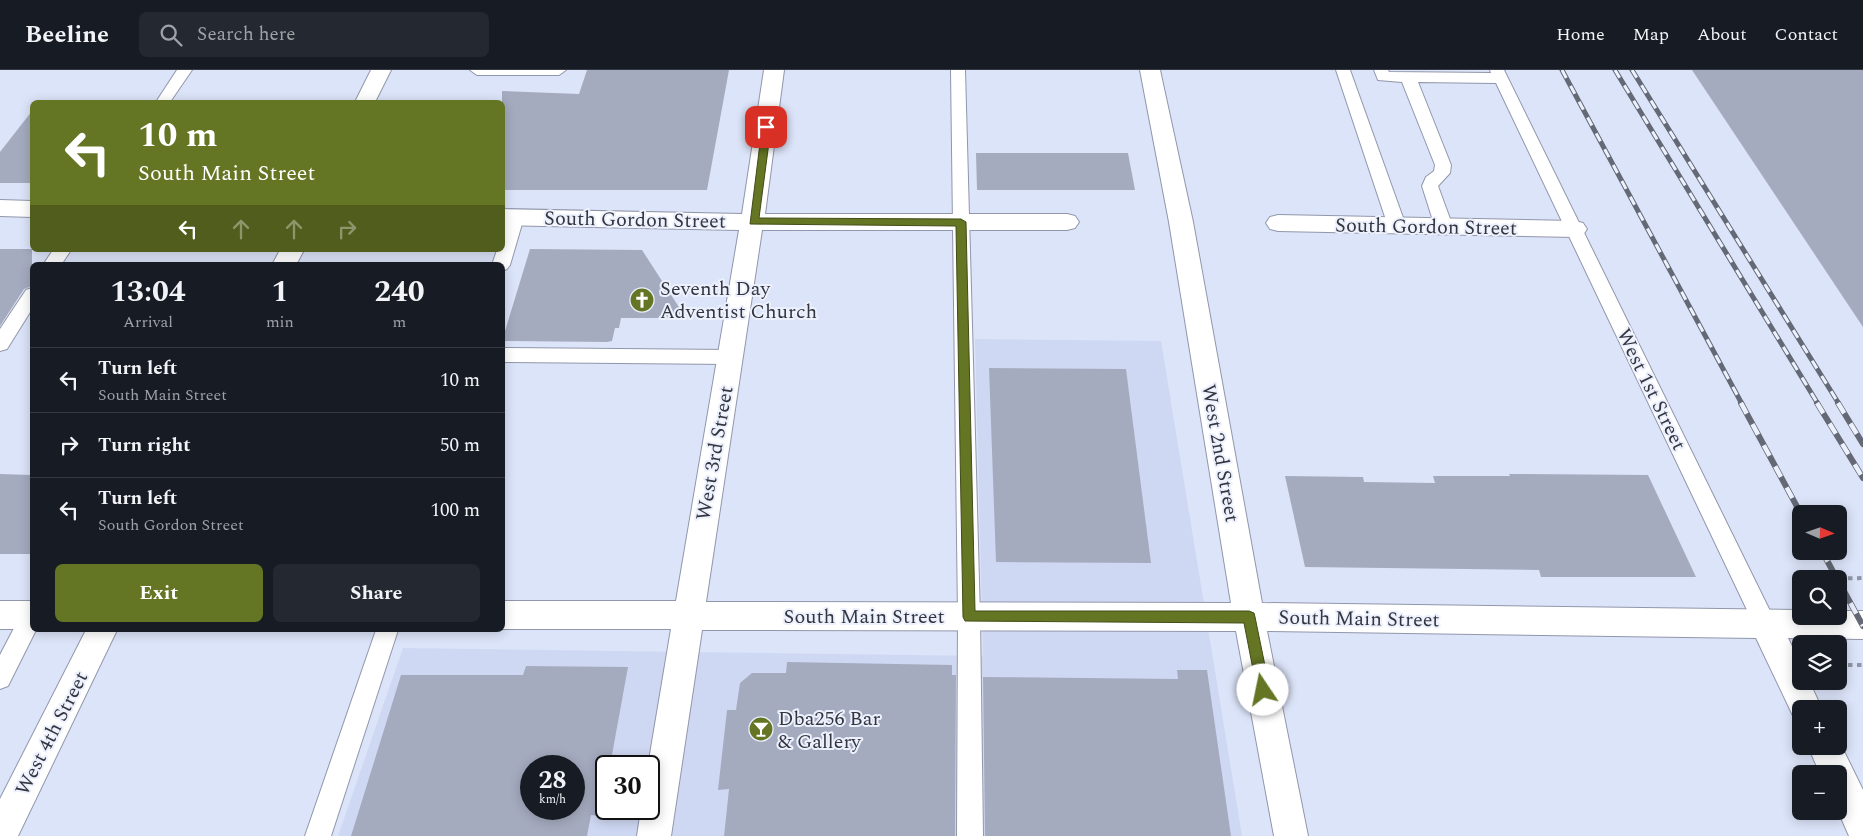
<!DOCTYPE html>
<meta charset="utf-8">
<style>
body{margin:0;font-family:Spectral,serif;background:#242831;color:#f1f3f6;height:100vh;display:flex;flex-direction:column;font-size:19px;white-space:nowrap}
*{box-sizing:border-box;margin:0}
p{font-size:16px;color:#9ea1a6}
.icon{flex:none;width:28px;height:28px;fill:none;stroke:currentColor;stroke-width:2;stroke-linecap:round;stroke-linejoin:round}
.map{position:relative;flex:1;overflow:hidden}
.sheet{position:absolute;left:30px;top:192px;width:475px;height:370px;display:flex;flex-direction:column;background:#171b24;border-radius:8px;box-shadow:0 2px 12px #0003}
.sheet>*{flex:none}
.banner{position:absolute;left:30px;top:30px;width:475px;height:152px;border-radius:8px;box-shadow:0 2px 12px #0003;background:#647523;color:#fff;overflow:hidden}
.needle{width:32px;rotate:92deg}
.fabs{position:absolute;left:1792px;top:435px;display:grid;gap:10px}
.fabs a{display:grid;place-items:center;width:55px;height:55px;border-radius:8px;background:#171b24;box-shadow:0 2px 12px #0003;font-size:25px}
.speed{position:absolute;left:520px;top:685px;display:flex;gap:10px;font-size:25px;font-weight:700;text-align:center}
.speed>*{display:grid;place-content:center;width:65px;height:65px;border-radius:50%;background:#171b24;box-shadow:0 2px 12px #0003;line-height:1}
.speed small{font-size:12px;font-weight:400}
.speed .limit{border:2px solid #111;border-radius:8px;background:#fff;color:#111}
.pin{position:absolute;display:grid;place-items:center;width:42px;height:42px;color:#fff;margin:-21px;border-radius:10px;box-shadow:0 2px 8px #0006}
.me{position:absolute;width:55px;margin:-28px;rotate:349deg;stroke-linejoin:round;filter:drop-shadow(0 0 4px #0008)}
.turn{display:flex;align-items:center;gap:18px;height:105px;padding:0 25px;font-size:22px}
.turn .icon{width:65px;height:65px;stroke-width:2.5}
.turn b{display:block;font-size:35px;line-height:42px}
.lanes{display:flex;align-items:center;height:48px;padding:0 25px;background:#0003;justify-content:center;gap:25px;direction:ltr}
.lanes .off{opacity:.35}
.eta{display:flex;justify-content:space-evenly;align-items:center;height:85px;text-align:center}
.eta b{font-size:30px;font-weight:700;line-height:35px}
.button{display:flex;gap:10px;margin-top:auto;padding:10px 25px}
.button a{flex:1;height:58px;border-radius:8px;background:#647523;color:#fff;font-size:20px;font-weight:700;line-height:58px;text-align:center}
.button a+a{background:#242831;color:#f1f3f6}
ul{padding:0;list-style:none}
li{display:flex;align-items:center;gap:15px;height:65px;padding:0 25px;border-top:1px solid #363941}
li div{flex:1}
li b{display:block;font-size:19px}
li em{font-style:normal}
header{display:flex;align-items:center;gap:30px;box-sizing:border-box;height:70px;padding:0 25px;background:#171b24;border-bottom:1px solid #363941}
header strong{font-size:24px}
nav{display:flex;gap:28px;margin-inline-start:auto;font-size:18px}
.search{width:350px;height:45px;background:#242831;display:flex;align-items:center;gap:12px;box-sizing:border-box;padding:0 18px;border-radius:8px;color:#9ea1a6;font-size:19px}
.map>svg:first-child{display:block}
.built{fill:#cfd8f3;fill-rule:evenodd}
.building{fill:#a5abbf;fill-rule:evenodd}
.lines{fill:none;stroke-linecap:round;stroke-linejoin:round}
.lane-casing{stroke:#9197ab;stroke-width:2}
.street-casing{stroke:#9197ab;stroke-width:2}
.path{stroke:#8f95a4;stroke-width:4;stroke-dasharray:4.5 4.5;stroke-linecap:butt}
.lane{fill:#fff;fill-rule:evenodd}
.street{fill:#fff;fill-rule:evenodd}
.rail-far1-casing{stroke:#646975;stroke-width:5}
.rail-casing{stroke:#646975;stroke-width:6}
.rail-far1{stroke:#edf1fe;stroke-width:3;stroke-dasharray:9;stroke-linecap:butt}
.rail{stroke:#edf1fe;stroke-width:4.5;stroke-dasharray:12;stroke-linecap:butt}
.route{fill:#647523;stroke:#414c17}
.labels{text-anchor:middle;stroke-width:4;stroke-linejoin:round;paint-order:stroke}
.street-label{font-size:20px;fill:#33363e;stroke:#edf1fe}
.poi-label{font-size:20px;fill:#33363e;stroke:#edf1fe;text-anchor:start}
</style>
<header>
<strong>Beeline</strong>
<div class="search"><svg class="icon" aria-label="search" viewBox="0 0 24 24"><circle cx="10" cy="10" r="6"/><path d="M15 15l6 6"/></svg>Search here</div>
<nav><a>Home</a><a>Map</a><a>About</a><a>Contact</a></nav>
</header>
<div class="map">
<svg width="1863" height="766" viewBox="0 0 1863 766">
<rect width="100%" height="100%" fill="#dce4f9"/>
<path class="built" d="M975,269L1161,271L1242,766H338L403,578L983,586ZM531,696H574V739H531ZM606,696H649V739H606Z"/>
<g class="building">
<path d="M587,0H729L707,120H502V21L579,24Z"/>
<path d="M1692,0H1863V257Z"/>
<path d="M32,41V113H0V82Z"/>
<path d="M976,83H1128L1135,120H977Z"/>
<path d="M0,179H32V216L24,219L0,256Z"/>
<path d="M530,179L642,180L686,248H621L619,258H615L612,271L607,272L502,271Z"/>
<path d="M989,298L1126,299L1151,493L996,492Z"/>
<path d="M0,404L32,405V484H0Z"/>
<path d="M1509,404L1648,405L1696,507H1541L1539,500L1305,497L1285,406L1363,407L1364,412L1435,413L1433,406H1510Z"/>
<path d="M787,592L952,595V605H956L955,766H724L729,719L718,720L727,640H736L740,613L752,603H786Z"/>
<path d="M526,596L628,597L610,696H606L605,724H602L599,746L591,745L587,766H351L401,605H523ZM531,696H574V739H531Z"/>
<path d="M1177,600H1207L1231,766H985L983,607L1178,609Z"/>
</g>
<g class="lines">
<defs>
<g id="lane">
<path d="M177,0H192L170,32H156Z"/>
<path d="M470,0H566L559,5H477Z"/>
<path d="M951,0H965L980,547L983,766H957L958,547Z"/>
<path d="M1336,0H1350L1406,156L1403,160L1397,162L1391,160L1388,156Z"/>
<path d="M1374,0H1388L1389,2L1491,3L1490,0H1504L1773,547L1776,554L1773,561L1765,564L1757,561L1496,13L1418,12L1451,95L1450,103L1438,116L1453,157L1450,161L1444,163L1438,161L1435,157L1422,116L1426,107L1434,101L1435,95L1402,12L1378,10Z"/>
<path d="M516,141L522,143L524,147L510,195L507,199L502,201V195H492L497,180H502C502,167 503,155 510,143Z"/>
<path d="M53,180H71L61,195H43Z"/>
<path d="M32,218V239L7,279L0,281V259L26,220Z"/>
<path d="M502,278L730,280L737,282L739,287L737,292L730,294L502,292Z"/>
<path d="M32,536V560H36L8,616L0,619V585L24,539Z"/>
<path d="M376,560H398L331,766H305Z"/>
</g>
<g id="street">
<path d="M371,0H391L375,32H355Z"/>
<path d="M764,0H784L765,144H1067L1075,146L1079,152L1075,158L1067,160H762L706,532L1231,533L1169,152L1140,0H1160L1193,152L1262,533L1801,540V546H1839V541H1863V569L1788,568L1801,595V611H1809L1822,639H1801V653L1795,650L1756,568L1267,561L1308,766H1274L1236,561L702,560L671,766H637L641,739H649L648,696L671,559H502V531H676L739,160L502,155V139L742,144Z"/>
<path d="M0,130L32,131V147L0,146Z"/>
<path d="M1278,145L1575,151L1583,153L1587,159L1583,165L1575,167L1278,161L1270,159L1266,153L1270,147Z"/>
<path d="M280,180H304L296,195H272Z"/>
<rect x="0" y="531" width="32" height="28"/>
<path d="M86,560H117L18,766H0V729Z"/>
<path d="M1839,671L1863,720V766H1849L1838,741L1839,704H1820L1808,676H1839Z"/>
</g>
</defs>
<use href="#lane" class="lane-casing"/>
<use href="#street" class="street-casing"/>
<g class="path">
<path d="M1799,509H1801"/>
<path d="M1821,509L1863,508"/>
<path d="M1839,595H1863"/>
</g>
<use href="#lane" class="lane"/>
<use href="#street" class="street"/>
<defs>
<g id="rail-far1">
<path d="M1562,0L1742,334"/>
<path d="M1615,0L1818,334"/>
<path d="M1632,0L1839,334"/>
</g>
<g id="rail">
<path d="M1741,333L1801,444"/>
<path d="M1817,333L1863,408"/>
<path d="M1838,333L1863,374"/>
<path d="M1822,481L1837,509"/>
<path d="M1839,512L1863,556"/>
</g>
</defs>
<use href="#rail-far1" class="rail-far1-casing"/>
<use href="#rail" class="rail-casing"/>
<use href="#rail-far1" class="rail-far1"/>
<use href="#rail" class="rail"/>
</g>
<path class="route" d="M766,54L771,57L759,148L961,149L966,152L975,541H1249L1254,543L1255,547L1270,620L1268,624L1263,626L1259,624L1257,620L1244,553L965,551L963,547L956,156L750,154L762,57Z"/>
<defs>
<symbol id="church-disc" viewBox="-11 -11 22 22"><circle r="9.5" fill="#647523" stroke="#edf1fe"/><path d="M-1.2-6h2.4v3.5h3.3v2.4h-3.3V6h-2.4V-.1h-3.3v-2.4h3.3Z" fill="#fff"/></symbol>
<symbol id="bar-disc" viewBox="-11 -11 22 22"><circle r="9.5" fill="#647523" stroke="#edf1fe"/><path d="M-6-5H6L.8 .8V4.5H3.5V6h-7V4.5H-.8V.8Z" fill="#fff"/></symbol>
</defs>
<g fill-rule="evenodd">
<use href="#church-disc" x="628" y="216" width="28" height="28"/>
<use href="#bar-disc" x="747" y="645" width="28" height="28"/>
</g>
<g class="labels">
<g class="street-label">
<text transform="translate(635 149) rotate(1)" y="7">South Gordon Street</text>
<text transform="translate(1426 156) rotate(1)" y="7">South Gordon Street</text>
<text transform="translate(1652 319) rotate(64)" y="7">West 1st Street</text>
<text transform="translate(714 383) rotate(-80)" y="7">West 3rd Street</text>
<text transform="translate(1221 383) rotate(80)" y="7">West 2nd Street</text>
<text x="864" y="553">South Main Street</text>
<text transform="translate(1359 548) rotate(1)" y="7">South Main Street</text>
<text transform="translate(51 663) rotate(-63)" y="7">West 4th Street</text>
</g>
<g class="poi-label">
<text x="660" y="225">Seventh Day<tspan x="660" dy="23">Adventist Church</tspan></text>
<text x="778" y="655">Dba256 Bar<tspan x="778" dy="23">&amp; Gallery</tspan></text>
</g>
</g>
</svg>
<div class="fabs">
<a><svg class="needle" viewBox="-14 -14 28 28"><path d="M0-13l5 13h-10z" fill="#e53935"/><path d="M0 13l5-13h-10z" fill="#9ea1a6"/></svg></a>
<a><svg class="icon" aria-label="search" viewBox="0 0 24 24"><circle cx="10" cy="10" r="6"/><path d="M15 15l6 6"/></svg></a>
<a><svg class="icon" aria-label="layers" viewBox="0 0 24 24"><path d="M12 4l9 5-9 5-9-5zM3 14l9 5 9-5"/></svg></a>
<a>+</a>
<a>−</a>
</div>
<div class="speed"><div>28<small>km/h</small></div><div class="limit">30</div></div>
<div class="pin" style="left:766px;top:57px;background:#d93025"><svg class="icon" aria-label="arrive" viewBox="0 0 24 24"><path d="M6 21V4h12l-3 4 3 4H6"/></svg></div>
<svg class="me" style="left:1263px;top:620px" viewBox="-20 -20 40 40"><circle r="19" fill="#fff"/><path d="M0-13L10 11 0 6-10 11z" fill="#647523"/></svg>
<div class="banner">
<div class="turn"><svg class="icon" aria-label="left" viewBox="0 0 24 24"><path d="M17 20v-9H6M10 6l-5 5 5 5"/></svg><div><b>10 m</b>South Main Street</div></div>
<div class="lanes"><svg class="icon" aria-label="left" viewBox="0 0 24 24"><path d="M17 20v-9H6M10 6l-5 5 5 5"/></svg><svg class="icon off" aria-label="ahead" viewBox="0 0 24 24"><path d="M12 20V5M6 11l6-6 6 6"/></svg><svg class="icon off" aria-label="ahead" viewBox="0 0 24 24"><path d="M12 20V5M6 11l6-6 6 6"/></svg><svg class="icon off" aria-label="right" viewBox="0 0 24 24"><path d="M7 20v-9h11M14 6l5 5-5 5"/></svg></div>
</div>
<section class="sheet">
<div class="eta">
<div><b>13:04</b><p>Arrival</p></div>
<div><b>1</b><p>min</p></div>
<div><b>240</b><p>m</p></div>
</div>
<ul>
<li><svg class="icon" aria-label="left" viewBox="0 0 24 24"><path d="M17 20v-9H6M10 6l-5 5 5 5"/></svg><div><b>Turn left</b><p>South Main Street</p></div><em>10 m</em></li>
<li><svg class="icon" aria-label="right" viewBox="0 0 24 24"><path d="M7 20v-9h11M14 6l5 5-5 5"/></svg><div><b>Turn right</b></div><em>50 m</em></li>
<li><svg class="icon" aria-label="left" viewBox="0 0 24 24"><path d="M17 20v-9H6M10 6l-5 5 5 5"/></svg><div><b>Turn left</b><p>South Gordon Street</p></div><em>100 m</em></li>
</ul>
<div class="button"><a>Exit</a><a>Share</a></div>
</section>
</div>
